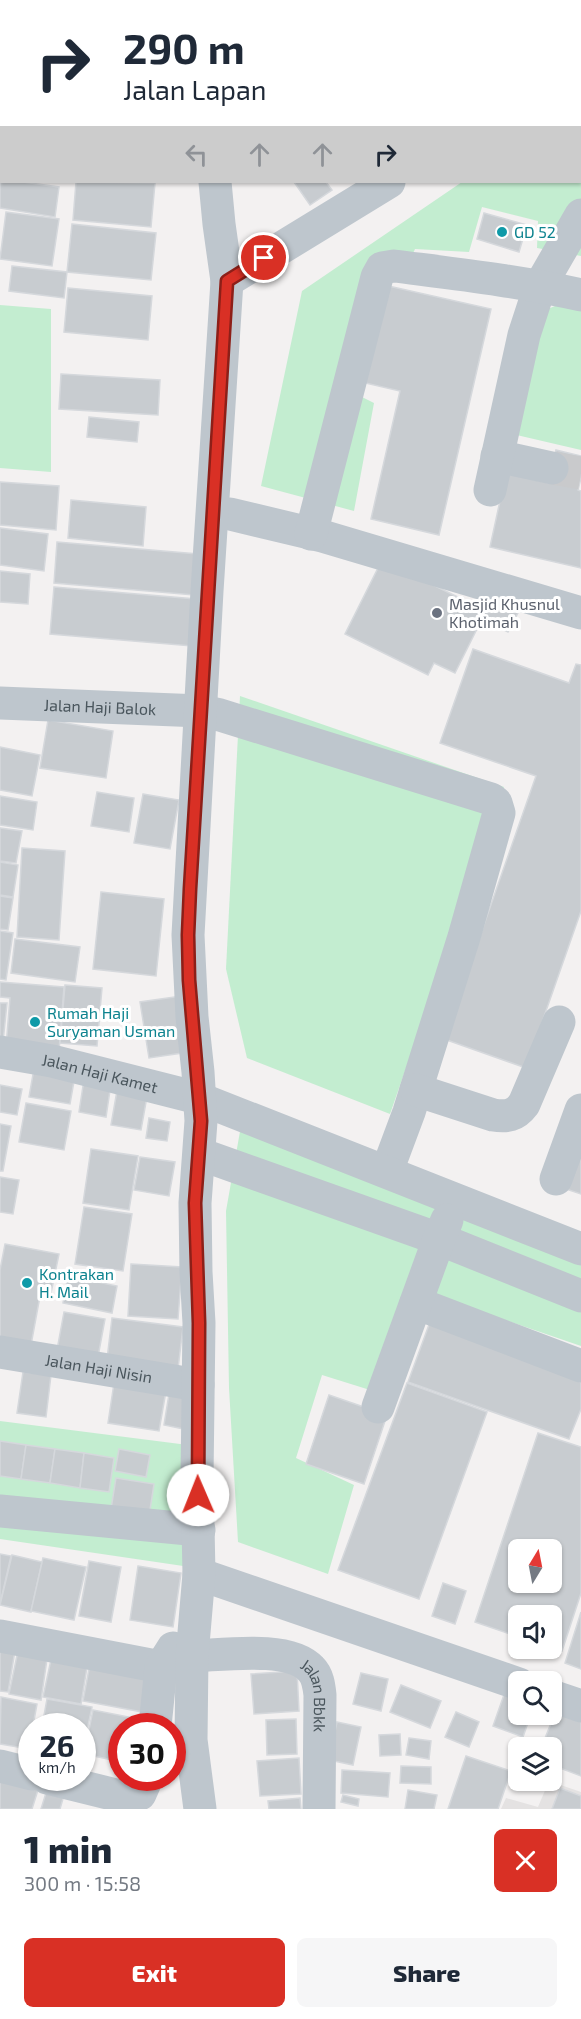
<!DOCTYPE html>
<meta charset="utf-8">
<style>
body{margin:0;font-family:"Exo 2",sans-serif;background:#f6f6f7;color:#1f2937;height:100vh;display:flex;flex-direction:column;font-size:22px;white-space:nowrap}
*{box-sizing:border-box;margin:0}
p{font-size:20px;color:#747a83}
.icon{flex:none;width:33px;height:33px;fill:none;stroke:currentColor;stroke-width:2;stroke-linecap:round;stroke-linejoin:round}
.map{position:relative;height:1809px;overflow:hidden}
.side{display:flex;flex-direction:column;background:#fff;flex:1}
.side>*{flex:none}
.banner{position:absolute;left:0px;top:0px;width:582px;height:183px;box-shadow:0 2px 4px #0004;background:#fff;color:#1f2937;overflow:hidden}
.needle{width:39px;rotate:10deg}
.buttons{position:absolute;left:508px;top:1539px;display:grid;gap:12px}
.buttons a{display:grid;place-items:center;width:54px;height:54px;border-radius:9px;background:#fff;box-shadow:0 2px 4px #0004;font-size:30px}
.speed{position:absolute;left:18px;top:1713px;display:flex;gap:12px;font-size:30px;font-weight:700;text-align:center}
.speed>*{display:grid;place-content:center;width:78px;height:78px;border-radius:50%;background:#fff;box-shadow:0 2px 4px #0004;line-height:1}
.speed small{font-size:15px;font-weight:400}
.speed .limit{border:9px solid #d22;background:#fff;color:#111}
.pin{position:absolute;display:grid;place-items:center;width:51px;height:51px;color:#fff;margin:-26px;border:3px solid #fff;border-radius:50%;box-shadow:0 2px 6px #0007}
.me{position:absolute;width:66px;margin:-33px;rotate:359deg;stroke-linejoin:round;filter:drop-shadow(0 0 4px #0008)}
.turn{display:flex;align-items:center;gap:21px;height:126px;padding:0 24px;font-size:27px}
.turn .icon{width:78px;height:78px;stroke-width:2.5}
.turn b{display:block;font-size:42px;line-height:51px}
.lanes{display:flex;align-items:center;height:57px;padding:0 24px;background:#0003;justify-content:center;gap:30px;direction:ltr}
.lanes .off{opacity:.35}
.round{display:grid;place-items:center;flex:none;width:63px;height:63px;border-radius:9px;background:#f6f6f7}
.overview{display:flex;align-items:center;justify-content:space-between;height:102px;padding:0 24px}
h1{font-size:36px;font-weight:800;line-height:45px}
.primary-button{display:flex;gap:12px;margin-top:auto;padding:12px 24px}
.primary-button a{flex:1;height:69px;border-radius:9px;background:#d93025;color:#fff;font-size:24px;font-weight:800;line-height:69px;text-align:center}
.primary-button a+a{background:#f6f6f7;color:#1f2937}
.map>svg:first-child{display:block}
.education{fill:#e4e2e2}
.green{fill:#c3edd0}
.building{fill:#c8ccd0;stroke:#d5d8dc;stroke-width:1.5;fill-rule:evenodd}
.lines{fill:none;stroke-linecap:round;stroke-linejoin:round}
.minor-tunnel{stroke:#c9cacc;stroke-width:33;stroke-dasharray:33 16;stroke-linecap:butt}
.minor{stroke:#bec6cd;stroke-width:33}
.route-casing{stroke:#8d1f18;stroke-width:15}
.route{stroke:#d93025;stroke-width:10}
.culture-dot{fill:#0f9aa8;stroke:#fff;stroke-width:2}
.worship-dot{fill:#6b7280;stroke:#fff;stroke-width:2}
.labels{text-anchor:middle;stroke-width:6;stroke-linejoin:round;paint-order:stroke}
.culture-label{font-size:16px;fill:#0d838f;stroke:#fff;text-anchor:start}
.worship-label{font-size:16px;fill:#5b616d;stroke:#fff;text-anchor:start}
.street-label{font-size:16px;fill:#4a565d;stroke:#fff}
</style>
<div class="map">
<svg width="581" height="1809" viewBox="0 0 581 1809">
<rect width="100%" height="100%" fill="#f3f1f1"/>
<path class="education" d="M549,1781L581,1792V1809H501L506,1798L538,1807Z"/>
<g class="green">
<path d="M581,102V256L537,248L538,221L482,207L469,252L415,249L400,282L374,281L354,393L374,403L354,511L261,486L302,291L462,182H580Z"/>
<path d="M574,298L581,299V450L508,433L536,314Z"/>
<path d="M0,305L51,309V472L0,468Z"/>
<path d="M240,696L504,787L390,1114L247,1058L226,969Z"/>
<path d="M245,1103L581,1253V1346L429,1294L386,1395L322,1375L296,1458L354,1485L328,1574L238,1542L229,1388L226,1211Z"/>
<path d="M0,1421L188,1445L190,1567L0,1539Z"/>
</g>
<g class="building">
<path d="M413,0H481L482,2H414Z"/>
<path d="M507,0H576L577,2H508Z"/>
<path d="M0,178L2,182H23L59,187L55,217L0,208Z"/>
<path d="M76,182L155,183L151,227L73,220Z"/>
<path d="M294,182H326L332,190L310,205Z"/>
<path d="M6,212L59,219L52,266L0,259Z"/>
<path d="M484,213L527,225L519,252L477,239Z"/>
<path d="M72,224L156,233L151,280L67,272Z"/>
<path d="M12,266L67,272L64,298L9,291Z"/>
<path d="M384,285L491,309L439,535L371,519L400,391L361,382Z"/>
<path d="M68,288L152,296L148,340L64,332Z"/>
<path d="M61,374L160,380L158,415L59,409Z"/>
<path d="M89,417L139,422L137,442L87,437Z"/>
<path d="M556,450L581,456V478L578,490L581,491V568L490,547L506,473L549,483Z"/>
<path d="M0,482L59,486L56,530L0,525Z"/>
<path d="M71,500L146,507L143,546L68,538Z"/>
<path d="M0,528L48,534L44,571L0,565Z"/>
<path d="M57,542L198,554L194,595L54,583Z"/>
<path d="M382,560L476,606L485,589L521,607L508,632L482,619L455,673L434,663L428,675L345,634Z"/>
<path d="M0,571L30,574L28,604L0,602Z"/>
<path d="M54,587L196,599L192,646L50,634Z"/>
<path d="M473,649L569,683L576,664L581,665V911L526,1068L444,1039L536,776L440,743Z"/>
<path d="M48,720L113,731L106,778L40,768Z"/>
<path d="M0,747L40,755L32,796L0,790Z"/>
<path d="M97,792L134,798L129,832L91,826Z"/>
<path d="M143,794L179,800L170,849L134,843Z"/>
<path d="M0,796L37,802L33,830L0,825Z"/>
<path d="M0,828L22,831L16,863L0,861Z"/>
<path d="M22,848L65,851L59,940L17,937Z"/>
<path d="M0,862L18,865L13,897L0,895Z"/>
<path d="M101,892L164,899L156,976L93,969Z"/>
<path d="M0,896L13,898L8,930L0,929Z"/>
<path d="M0,931L13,933L6,980L0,979Z"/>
<path d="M15,939L80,947L75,982L11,973Z"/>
<path d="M0,982L64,987L59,1051L6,1047L10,998L0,997Z"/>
<path d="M65,985L102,988L97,1046L60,1043Z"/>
<path d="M181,996L189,1052L149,1058L140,1002Z"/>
<path d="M0,1003H7L3,1042L0,1041Z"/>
<path d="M35,1063L76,1070L70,1104L29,1097Z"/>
<path d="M85,1073L112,1077L106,1117L79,1112Z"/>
<path d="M0,1085L22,1089L17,1115L0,1112Z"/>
<path d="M118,1085L148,1091L141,1130L111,1125Z"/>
<path d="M26,1103L71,1111L64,1150L19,1142Z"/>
<path d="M149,1118L170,1122L167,1141L146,1138Z"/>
<path d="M0,1124L11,1126L3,1171H0Z"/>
<path d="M581,1129V1194L560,1187Z"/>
<path d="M91,1149L138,1156L129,1210L83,1203Z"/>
<path d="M140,1157L175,1162L169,1196L134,1190Z"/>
<path d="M0,1177L19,1180L13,1214L0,1212Z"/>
<path d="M84,1207L132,1214L123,1271L75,1264Z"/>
<path d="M5,1244L59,1254L50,1298L40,1296L31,1345L0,1339V1270Z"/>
<path d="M131,1264L182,1267L178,1319L128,1316Z"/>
<path d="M68,1276L117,1286L112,1313L63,1303Z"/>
<path d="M64,1312L105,1319L98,1357L57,1350Z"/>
<path d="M112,1318L183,1327L177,1377L107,1359Z"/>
<path d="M430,1322L581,1382V1409L569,1439L408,1382Z"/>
<path d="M23,1372L51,1375L46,1417L17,1413Z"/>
<path d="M114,1383L166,1391L159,1431L108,1423Z"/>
<path d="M407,1383L487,1412L419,1599L338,1570Z"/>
<path d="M170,1388L190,1392L184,1429L164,1425Z"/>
<path d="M329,1395L387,1415L364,1484L306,1464Z"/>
<path d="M538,1433L581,1447V1593L562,1651L552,1648V1616H519V1637L475,1622ZM519,1550H552V1582H519Z"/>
<path d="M0,1441L26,1445L21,1479L0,1476Z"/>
<path d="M26,1445L55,1449L50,1483L21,1479Z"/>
<path d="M55,1449L84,1453L80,1488L50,1483Z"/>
<path d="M119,1449L150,1455L146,1477L115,1471Z"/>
<path d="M84,1453L114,1458L109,1492L80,1488Z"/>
<path d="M116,1478L154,1484L149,1516L111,1509Z"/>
<path d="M0,1554L11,1556L0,1604Z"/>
<path d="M12,1555L42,1562L31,1612L0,1605Z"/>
<path d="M43,1558L86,1567L74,1620L31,1611Z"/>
<path d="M89,1561L121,1567L111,1622L79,1616Z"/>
<path d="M138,1566L181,1573L173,1627L130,1620Z"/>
<path d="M443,1583L466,1591L455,1624L432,1616Z"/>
<path d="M581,1612V1669L565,1663Z"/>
<path d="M0,1642L16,1645L8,1692L0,1691Z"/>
<path d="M19,1646L48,1652L41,1700L9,1694Z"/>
<path d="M52,1655L88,1661L81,1704L43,1697Z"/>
<path d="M90,1664L154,1676L148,1713L83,1701Z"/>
<path d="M297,1671L299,1711L254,1714L251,1674Z"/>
<path d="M361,1673L388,1679L381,1711L353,1704Z"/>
<path d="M401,1685L441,1701L430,1728L390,1712Z"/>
<path d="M506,1689L519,1693V1714H531L523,1737L493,1726Z"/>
<path d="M1,1697L37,1704L33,1726H32L29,1749L0,1744Z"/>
<path d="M47,1699L92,1707L82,1754V1726H42Z"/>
<path d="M560,1701L581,1710V1776L552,1765V1748H541Z"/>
<path d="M93,1710L144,1720L143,1726H122V1762L84,1754Z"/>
<path d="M456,1712L479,1722L469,1747L445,1737Z"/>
<path d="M296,1719L297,1754L267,1755L266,1720Z"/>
<path d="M337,1722L361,1727L353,1765L329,1760Z"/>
<path d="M400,1734L401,1755L380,1756L379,1735Z"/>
<path d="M409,1738L431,1741L429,1759L406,1755Z"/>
<path d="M466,1756L511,1771L498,1809H448Z"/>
<path d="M299,1758L301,1794L260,1796L257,1761Z"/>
<path d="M401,1766L431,1767V1784L400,1783Z"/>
<path d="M342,1770L390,1773L388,1797L341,1793Z"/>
<path d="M0,1777L38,1790L32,1809H0Z"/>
<path d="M50,1780L67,1785L60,1809H41Z"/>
<path d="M560,1788L581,1796V1809H552Z"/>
<path d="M408,1790L437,1795L434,1809H405Z"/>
<path d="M343,1795L359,1799L358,1806L341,1802Z"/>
<path d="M300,1798L301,1809H269L268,1801Z"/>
</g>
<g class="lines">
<path class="minor-tunnel" d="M552,468L581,473"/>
<g class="minor">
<path d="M206,0V2"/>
<path d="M580,64H581"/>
<path d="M227,281L389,182"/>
<path d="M497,456L552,468"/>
<path d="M490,490L524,335L540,286L581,215"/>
<path d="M230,514L322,536L581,613"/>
<path d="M311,534L377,277L382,268L394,266C456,274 519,281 581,295"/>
<path id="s1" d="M0,703L201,711L220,715L491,799L496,803L499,813L464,937L409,1112L387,1171"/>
<path id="s2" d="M0,1052L52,1061L198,1098L581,1249"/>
<path d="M416,1090L493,1115C507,1117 515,1116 524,1104L559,1022"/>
<path d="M200,1154L439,1239L581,1296"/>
<path d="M556,1179L581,1110"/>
<path d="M416,1303L581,1366"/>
<path id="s3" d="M0,1352L198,1385"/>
<path d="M378,1407L439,1239L447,1220"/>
<path d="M0,1511L199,1530"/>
<path d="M199,1574L519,1684"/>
<path d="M0,1636L161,1667"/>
<path id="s4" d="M192,1656C223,1655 289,1645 311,1669C318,1676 319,1686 320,1695L319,1809"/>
<path d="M552,1696L581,1706"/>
<path d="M155,1726L161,1667L173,1648"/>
<path d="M0,1766L32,1774"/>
<path d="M47,1778L128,1798L140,1794L147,1778"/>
<path d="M200,1809L191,1740L192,1656L199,1574L197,1477L199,1323L196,1272L195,1203L201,1121L198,1072L192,1017L188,935L207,591L227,281L219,224L215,182"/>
</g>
</g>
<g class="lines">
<defs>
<path id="route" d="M198,1495L199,1323L195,1203L201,1121L189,980L188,935L190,889L227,281L264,258"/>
</defs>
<use href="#route" class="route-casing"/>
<use href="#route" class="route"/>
</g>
<g class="culture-dot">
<circle cx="502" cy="232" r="6"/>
<circle cx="35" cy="1022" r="6"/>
<circle cx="27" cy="1283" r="6"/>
</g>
<circle class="worship-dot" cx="437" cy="613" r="6"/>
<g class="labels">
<g class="culture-label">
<text x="514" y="238">GD 52</text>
<text x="47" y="1019">Rumah Haji<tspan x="47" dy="18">Suryaman Usman</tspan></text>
<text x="39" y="1280">Kontrakan<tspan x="39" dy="18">H. Mail</tspan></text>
</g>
<g class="worship-label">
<text x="449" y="610">Masjid Khusnul<tspan x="449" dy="18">Khotimah</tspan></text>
</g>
<g class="street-label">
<text dy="6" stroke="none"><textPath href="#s1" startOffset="100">Jalan Haji Balok</textPath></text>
<text dy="6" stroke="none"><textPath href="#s2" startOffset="102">Jalan Haji Kamet</textPath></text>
<text dy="6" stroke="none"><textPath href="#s3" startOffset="100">Jalan Haji Nisin</textPath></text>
<text dy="6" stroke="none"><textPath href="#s4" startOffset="150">Jalan Bbkk</textPath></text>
</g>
</g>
</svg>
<div class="buttons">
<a><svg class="needle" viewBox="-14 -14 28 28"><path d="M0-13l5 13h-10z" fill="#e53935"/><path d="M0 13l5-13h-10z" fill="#747a83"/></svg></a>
<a><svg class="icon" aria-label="sound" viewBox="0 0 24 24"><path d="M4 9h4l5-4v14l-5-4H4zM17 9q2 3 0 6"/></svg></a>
<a><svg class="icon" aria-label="search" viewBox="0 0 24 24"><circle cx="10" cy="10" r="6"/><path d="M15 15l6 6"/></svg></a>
<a><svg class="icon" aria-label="layers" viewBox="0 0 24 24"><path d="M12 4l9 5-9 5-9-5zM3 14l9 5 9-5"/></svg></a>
</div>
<div class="speed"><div>26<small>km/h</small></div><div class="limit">30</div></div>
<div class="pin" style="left:264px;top:258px;background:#d93025"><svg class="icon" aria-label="arrive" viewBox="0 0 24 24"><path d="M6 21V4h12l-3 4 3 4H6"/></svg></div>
<svg class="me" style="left:198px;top:1495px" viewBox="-20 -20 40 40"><circle r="19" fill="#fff"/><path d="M0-13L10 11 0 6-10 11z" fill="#d93025"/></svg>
<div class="banner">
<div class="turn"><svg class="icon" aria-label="right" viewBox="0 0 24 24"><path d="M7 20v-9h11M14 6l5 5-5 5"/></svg><div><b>290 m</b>Jalan Lapan</div></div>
<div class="lanes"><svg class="icon off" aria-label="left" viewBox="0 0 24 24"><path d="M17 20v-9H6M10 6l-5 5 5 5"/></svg><svg class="icon off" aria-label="ahead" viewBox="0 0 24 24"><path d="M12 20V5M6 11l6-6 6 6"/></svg><svg class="icon off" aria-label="ahead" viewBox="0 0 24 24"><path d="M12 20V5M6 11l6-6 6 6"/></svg><svg class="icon" aria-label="right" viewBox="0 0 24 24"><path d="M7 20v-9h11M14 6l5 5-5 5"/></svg></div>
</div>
</div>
<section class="side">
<div class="overview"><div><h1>1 min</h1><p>300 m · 15:58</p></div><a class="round" style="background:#d93025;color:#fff"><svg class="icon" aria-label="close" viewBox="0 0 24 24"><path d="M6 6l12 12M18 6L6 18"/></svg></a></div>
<div class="primary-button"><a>Exit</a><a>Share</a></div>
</section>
